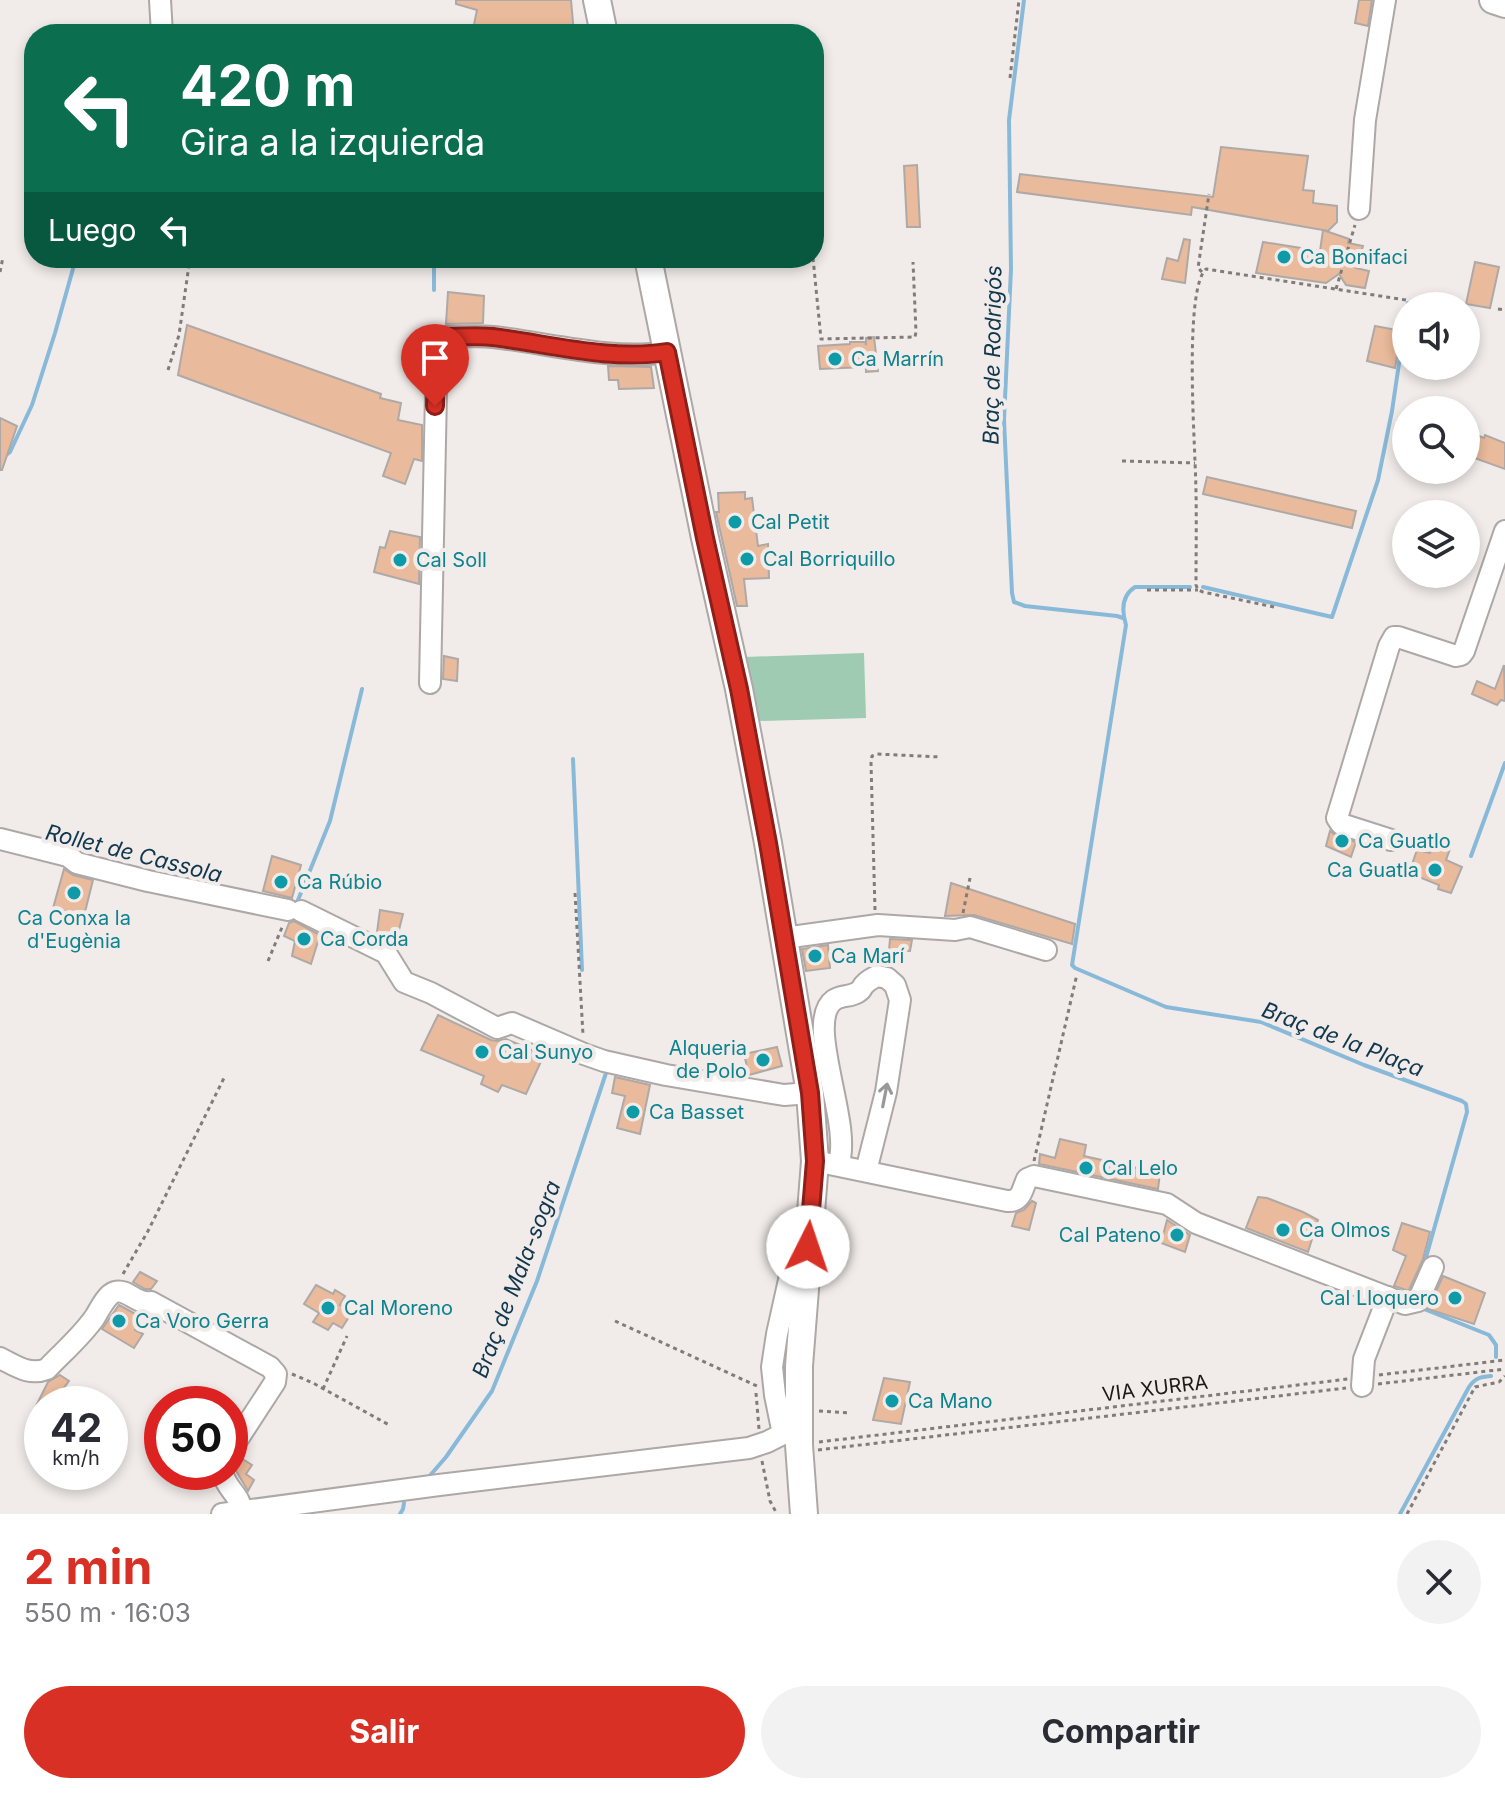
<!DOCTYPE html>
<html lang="es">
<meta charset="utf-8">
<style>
body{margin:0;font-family:Inter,sans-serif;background:#f2f2f3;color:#2b2b33;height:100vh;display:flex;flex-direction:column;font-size:30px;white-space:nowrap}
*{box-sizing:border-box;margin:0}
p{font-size:26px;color:#7c7c81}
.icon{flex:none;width:44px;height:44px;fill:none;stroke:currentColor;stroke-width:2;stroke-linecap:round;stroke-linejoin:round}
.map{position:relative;height:1514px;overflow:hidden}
.details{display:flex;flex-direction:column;background:#fff;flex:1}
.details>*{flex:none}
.hud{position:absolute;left:24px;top:24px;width:800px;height:244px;border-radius:32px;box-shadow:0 4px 12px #0003;background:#0b6e4f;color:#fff;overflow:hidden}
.controls{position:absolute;left:1392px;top:292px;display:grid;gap:16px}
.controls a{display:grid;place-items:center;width:88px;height:88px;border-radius:50%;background:#fff;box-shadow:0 4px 12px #0003;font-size:40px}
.speed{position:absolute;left:24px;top:1386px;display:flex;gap:16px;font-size:40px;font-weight:700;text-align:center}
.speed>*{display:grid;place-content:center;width:104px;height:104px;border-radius:50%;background:#fff;box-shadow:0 4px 12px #0003;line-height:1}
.speed small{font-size:20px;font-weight:400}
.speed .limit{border:12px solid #d22;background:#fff;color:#111}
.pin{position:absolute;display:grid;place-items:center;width:68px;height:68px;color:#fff;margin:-82px -34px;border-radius:50% 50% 50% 0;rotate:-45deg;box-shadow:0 0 8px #0007}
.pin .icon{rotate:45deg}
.me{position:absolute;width:88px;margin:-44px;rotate:4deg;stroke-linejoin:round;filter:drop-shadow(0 0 6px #0008)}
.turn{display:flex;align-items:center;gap:28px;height:168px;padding:0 24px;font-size:36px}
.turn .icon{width:104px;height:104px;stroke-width:2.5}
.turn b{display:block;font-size:56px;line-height:68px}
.then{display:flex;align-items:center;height:76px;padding:0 24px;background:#0003;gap:16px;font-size:30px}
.round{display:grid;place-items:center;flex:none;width:84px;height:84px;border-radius:42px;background:#f2f2f3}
.summary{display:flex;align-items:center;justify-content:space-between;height:136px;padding:0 24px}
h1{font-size:48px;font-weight:700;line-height:60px;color:#d93025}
.action{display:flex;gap:16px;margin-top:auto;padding:16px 24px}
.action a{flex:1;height:92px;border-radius:48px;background:#d93025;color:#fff;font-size:32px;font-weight:700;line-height:92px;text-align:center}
.action a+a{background:#f2f2f3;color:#2b2b33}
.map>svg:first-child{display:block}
.green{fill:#9ecbb1}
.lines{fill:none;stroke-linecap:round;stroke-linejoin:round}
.stream{stroke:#89b9d9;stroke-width:4}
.building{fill:#e9ba9b;stroke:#aea9a6;stroke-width:2}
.minor-casing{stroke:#ada8a6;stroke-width:24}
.major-casing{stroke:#ada8a6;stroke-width:30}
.path{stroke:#807c7a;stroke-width:3;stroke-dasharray:4 4;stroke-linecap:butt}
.minor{stroke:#fff;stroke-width:20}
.major{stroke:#fff;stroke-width:26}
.oneway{stroke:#999898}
.route-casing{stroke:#8d1f18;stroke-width:20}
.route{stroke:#d93025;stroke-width:14}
.culture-dot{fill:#0f9aa8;stroke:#f1ece9;stroke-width:3}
.labels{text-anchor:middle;stroke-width:8;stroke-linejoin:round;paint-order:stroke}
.culture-label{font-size:20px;fill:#0d838f;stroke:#f1ece9;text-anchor:start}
.street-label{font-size:20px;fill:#1c1a19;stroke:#f1ece9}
.water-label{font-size:22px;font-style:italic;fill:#10374d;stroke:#f1ece9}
</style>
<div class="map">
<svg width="1505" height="1514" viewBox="0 0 1505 1514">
<rect width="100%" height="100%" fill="#f1ece9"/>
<path class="green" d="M864,653L866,718L758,721L745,657Z"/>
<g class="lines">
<g class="stream">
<path d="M1024,0L1009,120L1011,269L1004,420L1012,593L1014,602L1025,606L1117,616L1123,618"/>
<path d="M434,258V290"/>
<path d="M1408,306V303"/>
<path d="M0,459L10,452L32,405L55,333L76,258"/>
<path d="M1190,587H1135C1121,596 1122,612 1126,625L1072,965L1075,968L1166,1007L1261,1022L1364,1065L1462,1101L1466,1104L1467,1112L1425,1261"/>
<path d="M1203,587L1332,617L1378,480L1392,411L1406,316"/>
<path d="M573,759L582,970"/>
<path d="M1471,856L1505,763"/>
<path d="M296,905L330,821L362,689"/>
<path d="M1424,1309L1489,1335L1496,1345V1357"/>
<path d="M427,1479L446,1457L492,1391L537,1281L607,1070"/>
<path d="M400,1514L403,1509L404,1503"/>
<path d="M1400,1514L1469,1387C1475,1378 1480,1377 1491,1376"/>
</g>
</g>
<g class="building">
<path d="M456,0H571L574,34H472L477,10L456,4Z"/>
<path d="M1359,0H1372L1368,26L1355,23Z"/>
<path d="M1221,147L1308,156L1303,190L1314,191L1313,203L1337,206V222L1328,231L1192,207L1191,215L1017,192L1020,174L1213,197Z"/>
<path d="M917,165L920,227H907L904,166Z"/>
<path d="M1323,230L1349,239L1348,243L1363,246L1356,268L1369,271L1365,288L1346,285L1339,274L1326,283L1256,273L1263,242L1320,251Z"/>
<path d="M1184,239L1190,240L1185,283L1162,279L1167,258L1178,261Z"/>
<path d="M1475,262L1499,267L1490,308L1466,304Z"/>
<path d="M448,292L484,296L483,323L446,324Z"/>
<path d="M187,325L381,394L380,398L401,403L398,420L422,425V461L414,459L405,484L383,476L391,453L178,375Z"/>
<path d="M1375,326L1402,331L1395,368L1367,361Z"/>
<path d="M874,337L878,371L866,372V367L820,369L818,346L850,344V342H865L866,345V338Z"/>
<path d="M608,366L651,367L654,388L619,389L618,380H609Z"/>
<path d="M0,418L17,426L2,470H0Z"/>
<path d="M1474,434L1484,438L1485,435L1505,443V469L1466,455Z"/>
<path d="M1207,477L1356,511L1352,528L1203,494Z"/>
<path d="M745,492V499L752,498L758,546L768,544L769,578L744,579L747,606H737L716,512H719L718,493Z"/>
<path d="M390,531L420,537L419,584L374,572L380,547L385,548Z"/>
<path d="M444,656L458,659L457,681L443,679Z"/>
<path d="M1504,665L1505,701L1501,700L1497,705L1472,694L1477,681L1495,689Z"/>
<path d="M1330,831L1337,836L1356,842L1351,857L1326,846Z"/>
<path d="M1433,845L1450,849L1446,860L1462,867L1451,893L1438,889L1439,885L1409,873L1417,850L1430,853Z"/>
<path d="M272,856L301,865L292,898L263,891Z"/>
<path d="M64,869L73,875L93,880L84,916L53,908Z"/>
<path d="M951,883L1075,924L1072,944L974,915L945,916Z"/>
<path d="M380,910L403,914L398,934L377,932Z"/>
<path d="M294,921L320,935L311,964L292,956L295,941L284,936L289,923Z"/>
<path d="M890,939L912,940L910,951L889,950Z"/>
<path d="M828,945L830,968L806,971L802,949Z"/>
<path d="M438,1015L491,1040L497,1041L506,1039L544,1055L526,1094L502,1085L498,1092L481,1084L484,1076L421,1050Z"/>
<path d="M777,1047L782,1066L749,1075L744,1054Z"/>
<path d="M615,1077L650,1085L640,1134L617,1128L625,1096L612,1093Z"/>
<path d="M1060,1139L1086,1145L1084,1156L1160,1173L1158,1189L1039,1164L1040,1154L1055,1158Z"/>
<path d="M1258,1197L1267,1198L1303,1212L1318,1220L1308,1252L1246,1228Z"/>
<path d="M1032,1201L1036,1203L1029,1230L1012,1226L1016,1213L1024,1210Z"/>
<path d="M1167,1220L1190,1235L1185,1252L1161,1243Z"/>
<path d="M1402,1223L1430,1232L1423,1259L1409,1290H1406L1394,1286L1406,1256L1393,1250Z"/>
<path d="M140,1272L157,1281L151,1289H145L133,1282Z"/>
<path d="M1443,1276L1485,1293L1474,1324L1428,1309Z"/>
<path d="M316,1285L333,1294L335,1290L345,1296L340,1305L352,1312L342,1328L333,1323L328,1330L313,1322L319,1313L304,1304Z"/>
<path d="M119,1305L141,1317L135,1330L143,1334L134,1348L102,1329Z"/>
<path d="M60,1375L69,1381L58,1396L71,1404H37L48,1382Z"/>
<path d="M884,1378L910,1382L901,1424L873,1420Z"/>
<path d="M241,1458L252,1465L246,1474L254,1480L248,1491L232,1464Z"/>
</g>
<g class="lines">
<defs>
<g id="minor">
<path d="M160,0L162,34"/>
<path d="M1359,209L1365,120L1385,0"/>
<path d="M430,683L437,344L442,337C459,337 476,335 493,337C548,343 612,361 667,352"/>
<path d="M0,839L68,856L77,863L148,881L288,910"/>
<path d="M1391,840L1341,824L1337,818L1389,646L1394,637H1398L1456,656L1461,655L1464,651L1505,531"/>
<path d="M301,911L386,953L404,982L431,993L497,1028L512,1023L584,1054L604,1061L666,1075L784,1095L810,1093"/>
<path d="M784,938L878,925L955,930L970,927L1046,950"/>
<path d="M815,1161L1007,1201C1022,1202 1022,1189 1027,1179L1034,1176L1167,1204L1196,1223L1405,1304L1418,1301L1433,1267"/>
<path d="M838,1165C854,1126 803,1022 834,1000C841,995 851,997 858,992C864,988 860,988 866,983C869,980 873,978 877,976L887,978L895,985L900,1000L886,1092L866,1171"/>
<path d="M0,1358C16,1366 29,1376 47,1369C63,1352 82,1336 95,1317C100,1309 106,1295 115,1292C127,1288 137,1305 151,1302L270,1367L276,1374L275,1382L230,1451"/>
<path d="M1362,1386L1364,1359L1388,1297"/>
<path d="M783,1434L775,1395L772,1367L777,1334L801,1226"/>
<path d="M222,1472C227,1491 241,1494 242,1514"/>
<path d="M222,1514L439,1485L749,1448L767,1442L783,1434H799"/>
</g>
<g id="major">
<path d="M597,0L604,34"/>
<path d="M1493,0L1505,4"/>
<path d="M648,258L705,538L739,689L768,843L810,1093L815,1161L799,1366V1445L804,1514"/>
</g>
</defs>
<use href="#minor" class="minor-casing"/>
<use href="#major" class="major-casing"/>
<g class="path">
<path d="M1010,78L1019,0"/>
<path d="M813,258L821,339L915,337L916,332L913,262"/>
<path d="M0,272L3,257"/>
<path d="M1202,272L1198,268L1209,194"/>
<path d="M1336,289L1355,225"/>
<path d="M1498,309L1505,310"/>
<path d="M168,370L179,335L190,258"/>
<path d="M1122,461L1195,463"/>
<path d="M1147,590H1198"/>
<path d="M1274,607L1203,592L1198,590L1196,585C1196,544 1197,503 1195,462C1194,429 1185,288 1206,269L1406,300"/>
<path d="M575,893L583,1035"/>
<path d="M875,910L871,763L872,756L877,754L941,757"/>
<path d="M963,913L970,878"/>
<path d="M268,961L283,925"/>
<path d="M1034,1161L1077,974"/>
<path d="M123,1274L148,1231L225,1076"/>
<path d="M615,1321L757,1386"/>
<path d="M292,1374L313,1383L391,1426"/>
<path d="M1379,1375L1505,1360"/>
<path d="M1378,1384L1505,1369"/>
<path d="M323,1389L347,1336"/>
<path d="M756,1393L759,1429"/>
<path d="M819,1411L849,1413"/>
<path d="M819,1442L1348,1379"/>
<path d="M818,1450L1346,1388"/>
<path d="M762,1461L770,1501L777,1514"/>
<path d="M1407,1514L1475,1387L1499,1382L1505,1376"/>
</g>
<use href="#minor" class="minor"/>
<use href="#major" class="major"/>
</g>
<defs><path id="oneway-shaft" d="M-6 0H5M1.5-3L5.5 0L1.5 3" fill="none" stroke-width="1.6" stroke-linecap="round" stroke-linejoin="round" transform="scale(2)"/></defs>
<use class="oneway" href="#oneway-shaft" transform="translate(885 1095) rotate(-79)"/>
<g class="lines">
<defs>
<path id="route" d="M435,406L437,344L442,337C459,337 476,335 493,337C549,344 611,361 667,352L705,538L739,689L768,843L810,1093L815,1161L808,1247"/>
</defs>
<use href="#route" class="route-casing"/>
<use href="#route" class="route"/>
</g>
<g class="culture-dot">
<circle cx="1284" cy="257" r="8"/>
<circle cx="835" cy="359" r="8"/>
<circle cx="735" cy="522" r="8"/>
<circle cx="747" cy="559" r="8"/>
<circle cx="400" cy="560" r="8"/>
<circle cx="1342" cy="841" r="8"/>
<circle cx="1435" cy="870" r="8"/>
<circle cx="281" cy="882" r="8"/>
<circle cx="74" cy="893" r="8"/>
<circle cx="304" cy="939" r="8"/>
<circle cx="815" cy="956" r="8"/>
<circle cx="482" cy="1052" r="8"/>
<circle cx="763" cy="1060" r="8"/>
<circle cx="633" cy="1112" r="8"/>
<circle cx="1086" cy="1168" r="8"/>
<circle cx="1283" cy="1230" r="8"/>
<circle cx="1177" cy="1235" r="8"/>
<circle cx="1455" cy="1298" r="8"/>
<circle cx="328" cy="1308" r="8"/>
<circle cx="119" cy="1321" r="8"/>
<circle cx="892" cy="1401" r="8"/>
</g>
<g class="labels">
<g class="culture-label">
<text x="1300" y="264">Ca Bonifaci</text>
<text x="851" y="366">Ca Marrín</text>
<text x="751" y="529">Cal Petit</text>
<text x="763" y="566">Cal Borriquillo</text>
<text x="416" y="567">Cal Soll</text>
<text x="1358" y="848">Ca Guatlo</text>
<text x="1419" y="877" text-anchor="end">Ca Guatla</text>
<text x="297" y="889">Ca Rúbio</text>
<text x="74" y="925" text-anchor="middle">Ca Conxa la<tspan x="74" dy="23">d'Eugènia</tspan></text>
<text x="320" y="946">Ca Corda</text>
<text x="831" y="963">Ca Marí</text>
<text x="747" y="1055" text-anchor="end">Alqueria<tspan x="747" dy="23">de Polo</tspan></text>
<text x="498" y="1059">Cal Sunyo</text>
<text x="649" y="1119">Ca Basset</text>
<text x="1102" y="1175">Cal Lelo</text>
<text x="1299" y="1237">Ca Olmos</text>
<text x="1161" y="1242" text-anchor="end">Cal Pateno</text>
<text x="1439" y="1305" text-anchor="end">Cal Lloquero</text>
<text x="344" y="1315">Cal Moreno</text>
<text x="135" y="1328">Ca Voro Gerra</text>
<text x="908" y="1408">Ca Mano</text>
</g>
<g class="street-label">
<text transform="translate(1155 1388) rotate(-7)" y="7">VIA XURRA</text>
</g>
<g class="water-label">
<text transform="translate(992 355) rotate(-89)" y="8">Braç de Rodrigós</text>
<text transform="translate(134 853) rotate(14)" y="8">Rollet de Cassola</text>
<text transform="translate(1343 1039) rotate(21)" y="8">Braç de la Plaça</text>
<text transform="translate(516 1279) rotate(-69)" y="8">Braç de Mala-sogra</text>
</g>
</g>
</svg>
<div class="controls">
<a><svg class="icon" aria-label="sound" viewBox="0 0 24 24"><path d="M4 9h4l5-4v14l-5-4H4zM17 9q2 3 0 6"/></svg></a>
<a><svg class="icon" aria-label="search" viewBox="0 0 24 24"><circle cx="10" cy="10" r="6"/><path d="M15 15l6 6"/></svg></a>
<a><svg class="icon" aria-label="layers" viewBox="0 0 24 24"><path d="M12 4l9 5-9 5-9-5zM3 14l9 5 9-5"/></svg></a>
</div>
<div class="speed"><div>42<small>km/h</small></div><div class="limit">50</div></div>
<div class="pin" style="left:435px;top:406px;background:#d93025"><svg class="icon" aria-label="arrive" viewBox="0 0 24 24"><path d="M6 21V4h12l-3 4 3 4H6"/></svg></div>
<svg class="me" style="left:808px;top:1247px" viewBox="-20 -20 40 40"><circle r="19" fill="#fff"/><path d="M0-13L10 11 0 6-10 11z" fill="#d93025"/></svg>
<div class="hud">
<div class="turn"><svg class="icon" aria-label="left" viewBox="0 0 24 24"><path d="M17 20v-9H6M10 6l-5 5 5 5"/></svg><div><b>420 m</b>Gira a la izquierda</div></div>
<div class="then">Luego<svg class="icon" aria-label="left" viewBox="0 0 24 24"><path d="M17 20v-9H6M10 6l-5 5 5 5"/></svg></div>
</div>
</div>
<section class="details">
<div class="summary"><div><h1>2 min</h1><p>550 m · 16:03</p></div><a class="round"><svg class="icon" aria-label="close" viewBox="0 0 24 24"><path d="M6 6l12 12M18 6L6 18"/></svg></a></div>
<div class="action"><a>Salir</a><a>Compartir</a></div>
</section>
